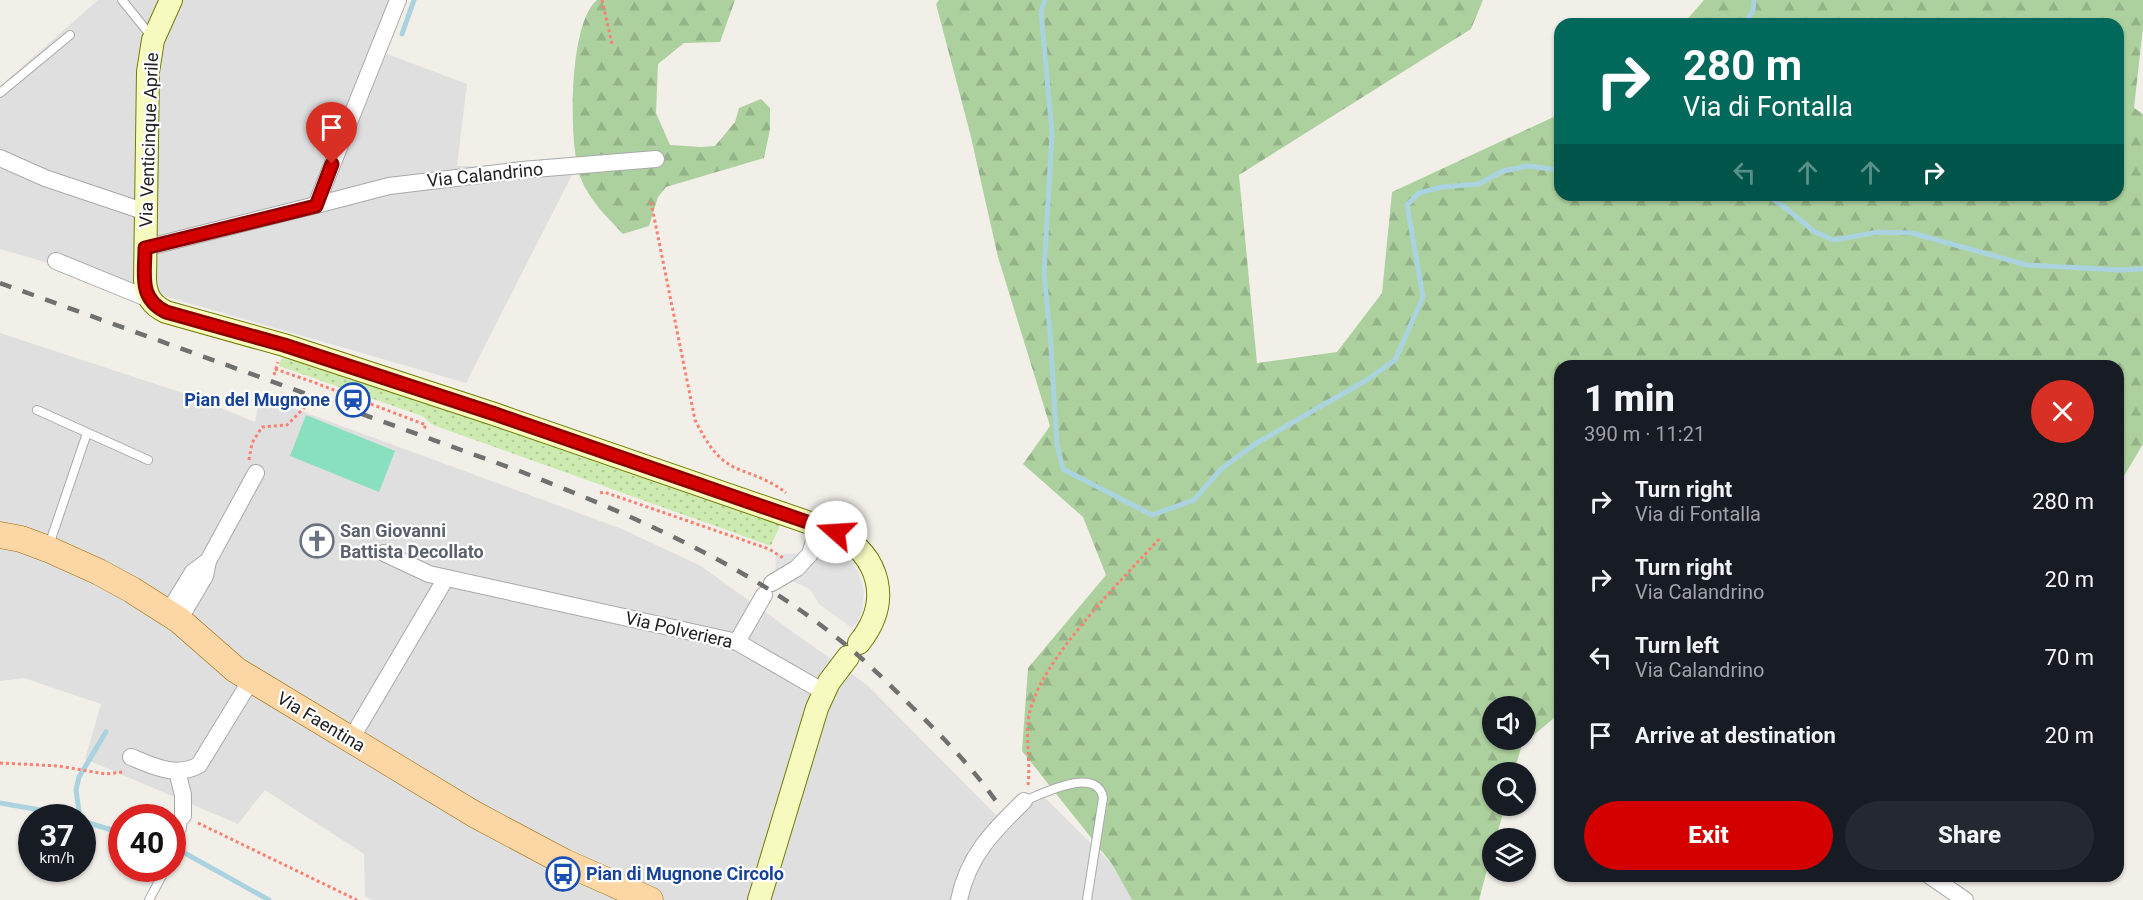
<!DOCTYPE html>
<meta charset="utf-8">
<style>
body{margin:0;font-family:Roboto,sans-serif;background:#242831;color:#f1f3f6;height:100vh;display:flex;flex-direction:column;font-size:22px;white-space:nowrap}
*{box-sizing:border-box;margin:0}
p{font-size:20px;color:#9ea1a6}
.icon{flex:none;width:33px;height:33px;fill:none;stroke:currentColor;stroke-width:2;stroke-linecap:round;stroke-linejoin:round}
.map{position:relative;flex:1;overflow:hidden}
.side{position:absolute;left:1554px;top:360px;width:570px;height:522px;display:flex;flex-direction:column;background:#171b24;border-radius:18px;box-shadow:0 2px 4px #0004}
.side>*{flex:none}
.banner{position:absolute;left:1554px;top:18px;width:570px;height:183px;border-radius:18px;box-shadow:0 2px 4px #0004;background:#00695c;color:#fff;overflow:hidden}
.tools{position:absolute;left:1482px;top:696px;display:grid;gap:12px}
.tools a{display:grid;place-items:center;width:54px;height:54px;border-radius:50%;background:#171b24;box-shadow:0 2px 4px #0004;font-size:30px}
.speed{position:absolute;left:18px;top:804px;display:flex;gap:12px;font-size:30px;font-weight:700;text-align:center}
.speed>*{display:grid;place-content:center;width:78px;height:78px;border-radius:50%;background:#171b24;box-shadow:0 2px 4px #0004;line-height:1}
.speed small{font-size:15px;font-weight:400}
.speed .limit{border:9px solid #d22;background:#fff;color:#111}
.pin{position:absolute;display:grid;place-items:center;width:51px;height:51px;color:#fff;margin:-62px -26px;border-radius:50% 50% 50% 0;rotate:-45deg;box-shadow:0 0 6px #0007}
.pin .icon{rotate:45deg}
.me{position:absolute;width:66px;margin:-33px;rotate:289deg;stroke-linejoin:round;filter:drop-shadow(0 0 4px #0008)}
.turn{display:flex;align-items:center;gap:21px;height:126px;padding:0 30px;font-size:27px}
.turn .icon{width:78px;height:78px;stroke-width:2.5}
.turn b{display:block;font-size:42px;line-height:51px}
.lanes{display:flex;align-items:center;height:57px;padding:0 30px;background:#0003;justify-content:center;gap:30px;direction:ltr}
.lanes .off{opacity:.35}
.round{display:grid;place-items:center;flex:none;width:63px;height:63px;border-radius:32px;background:#242831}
.head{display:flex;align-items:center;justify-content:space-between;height:102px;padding:0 30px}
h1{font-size:36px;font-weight:800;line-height:45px}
.primary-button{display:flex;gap:12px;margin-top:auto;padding:12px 30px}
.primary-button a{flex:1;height:69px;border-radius:36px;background:#d40000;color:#fff;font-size:24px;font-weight:800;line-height:69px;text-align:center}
.primary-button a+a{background:#242831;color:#f1f3f6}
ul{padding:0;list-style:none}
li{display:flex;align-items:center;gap:18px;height:78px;padding:0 30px}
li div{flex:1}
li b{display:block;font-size:22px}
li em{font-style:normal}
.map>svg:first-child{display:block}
.residential{fill:#e0dfdf}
.grass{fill:url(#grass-dots)}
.forest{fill:url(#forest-firs);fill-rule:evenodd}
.pitch{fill:#88e0be}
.parking{fill:#e2e2e2}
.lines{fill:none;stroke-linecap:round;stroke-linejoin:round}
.stream{stroke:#aad3df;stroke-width:5}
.lane-casing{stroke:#a9a9a9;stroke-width:10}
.street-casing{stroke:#a9a9a9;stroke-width:18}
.secondary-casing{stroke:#707d05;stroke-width:24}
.primary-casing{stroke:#a06b00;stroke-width:27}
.path{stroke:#fa8072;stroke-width:3;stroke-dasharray:3 3;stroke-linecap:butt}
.lane{stroke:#fff;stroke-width:8}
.street{stroke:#fff;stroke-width:16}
.secondary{stroke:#f7fabf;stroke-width:22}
.primary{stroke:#fcd6a4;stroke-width:26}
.rail{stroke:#707070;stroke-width:4.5;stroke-dasharray:12 12;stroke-linecap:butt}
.route-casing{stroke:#8a0000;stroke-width:15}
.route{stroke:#d40000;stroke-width:10}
.labels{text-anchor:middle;stroke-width:4.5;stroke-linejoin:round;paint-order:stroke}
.street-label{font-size:18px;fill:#222;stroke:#fff}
.transit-label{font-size:18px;font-weight:bold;fill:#164399;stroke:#fff;text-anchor:end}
.worship-label{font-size:18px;font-weight:bold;fill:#5b616d;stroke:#fff;text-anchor:start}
</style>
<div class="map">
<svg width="2143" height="900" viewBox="0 0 2143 900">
<defs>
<pattern id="grass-dots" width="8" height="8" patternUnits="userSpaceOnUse" patternTransform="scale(1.5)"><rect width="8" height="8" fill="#cdebb0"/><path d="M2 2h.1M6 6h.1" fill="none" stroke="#b0c997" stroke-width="1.8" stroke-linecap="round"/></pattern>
<pattern id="forest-firs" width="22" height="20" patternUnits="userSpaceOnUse" patternTransform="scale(1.5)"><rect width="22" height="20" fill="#add19e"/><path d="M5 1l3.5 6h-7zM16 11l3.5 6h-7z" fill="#95b388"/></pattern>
</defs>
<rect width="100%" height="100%" fill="#f2efe9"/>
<g class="residential">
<path d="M98,0H394L374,49L467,84L457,166L576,167L466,383L0,249V86Z"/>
<path d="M0,333L192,396L255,422L260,396L622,529L701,566L867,685L996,815L1038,791L1112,864L1132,900H372L365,896L364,854L265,790L238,824L85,759L101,704L24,678L0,681Z"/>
</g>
<path class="grass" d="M282,358L314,365L319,363L781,523L771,546L433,425L422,416L279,366Z"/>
<g class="forest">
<path d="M597,0H735L720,42L684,43L658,64L656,113L670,145L701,147L715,146L735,122L739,108L761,99L770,108V129L764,158L666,187L658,197L649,226L623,234C607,217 590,201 581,179C568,146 568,23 597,0Z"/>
<path d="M939,0H1483L1471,29L1239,175L1257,363L1337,352L1382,293L1392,192L1560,114V195H2118V24H1683L1704,0H2143V27L2134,108L2143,114V444L2118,486V366H1560V713L1522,745L1514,772H1492V806H1505L1496,838H1492V851L1479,900H1132L1112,864L1022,751L1028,668L1106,575L1083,517L1023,464L1050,426L998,257L970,133L936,4ZM1492,706H1526V740H1492Z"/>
</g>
<path class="pitch" d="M306,415L395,451L379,492L290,456Z"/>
<path class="parking" d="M806,535L824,542L823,548L836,550L848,559L858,572L864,591L862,611L858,621L852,628L819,604L810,589L785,578H775L776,554L802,553Z"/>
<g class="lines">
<g class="stream">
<path d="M1045,0L1041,11L1052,133L1044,274L1050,332L1057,445L1063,469L1152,515L1194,500L1221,469L1255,444L1365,381L1395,360L1423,297L1407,205L1419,193L1442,187L1479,184L1503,171L1528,166L1560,170"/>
<path d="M1744,24L1753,11L1754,0"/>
<path d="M402,34L414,0"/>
<path d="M1766,195L1782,205L1815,232L1834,240L1879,232L1912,233L2027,265L2119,270L2143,269"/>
<path d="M0,803L40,810L69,818"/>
<path d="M80,818L76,790L79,777L106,732"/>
<path d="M82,821L122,833"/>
<path d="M172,849L181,851L269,900"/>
</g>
<defs>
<g id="lane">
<path d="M122,0L152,37"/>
<path d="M0,93L70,35"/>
<path d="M37,410L148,460"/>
<path d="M49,545L87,433"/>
<path d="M1024,801C1042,794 1098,765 1103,798L1087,900"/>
<path d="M172,852L182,828L183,816"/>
<path d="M149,900L166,868"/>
</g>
<g id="street">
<path d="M0,158L45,178L146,212"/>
<path d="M316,205L389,186L522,170L656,159"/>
<path d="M145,248L316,205L398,0"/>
<path d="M56,261L149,299"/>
<path d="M384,553L429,574L737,642L824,692"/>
<path d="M772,583L797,568L810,554L819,526"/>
<path d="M168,613L193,572L208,561"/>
<path d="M179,620L205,576L208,561L256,473"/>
<path d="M737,642L764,595"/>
<path d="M351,739L446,578"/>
<path d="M131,757C153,766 176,778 199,765L251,680"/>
<path d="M177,771L183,795V816"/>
<path d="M1930,876L1965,900"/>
<path d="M959,900C968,856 993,831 1024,801"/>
</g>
<g id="secondary">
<path d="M171,0L153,40L148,72L145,280C146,297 152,305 166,312L284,345L494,414L836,532C881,557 892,602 859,643"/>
<path d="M759,900L817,708L829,682L848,657"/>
</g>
<path id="primary" d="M0,535L21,539L48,549L99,572L132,590L179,620L236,670L474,814L564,862L650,900"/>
</defs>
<use href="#lane" class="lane-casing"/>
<use href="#street" class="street-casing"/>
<use href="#secondary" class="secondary-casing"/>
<use href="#primary" class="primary-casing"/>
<g class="path">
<path d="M602,0L612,44"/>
<path d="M651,202L695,420C706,441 716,460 738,469C755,476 772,481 786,493"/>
<path d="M275,369L313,382L426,425L424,429"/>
<path d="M274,375L278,362"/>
<path d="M249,460L252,443L262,427L287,425L306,406"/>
<path d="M600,493L604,492L769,549L783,558"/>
<path d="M0,763L59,766L106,774L123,772"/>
<path d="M1028,785C1031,762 1025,738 1029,715C1039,661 1122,580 1160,538"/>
<path d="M198,823L357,900"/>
</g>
<use href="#lane" class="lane"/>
<use href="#street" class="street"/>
<use href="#secondary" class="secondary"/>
<use href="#primary" class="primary"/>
<path class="rail" d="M0,283L522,472C631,515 744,563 836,637C863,658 886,681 910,705C942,736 972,767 998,804"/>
</g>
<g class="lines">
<defs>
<path id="route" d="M332,164L316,206L145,248C145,275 138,298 166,312L284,345L495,414L836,532"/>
</defs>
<use href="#route" class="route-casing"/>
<use href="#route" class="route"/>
</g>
<defs>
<symbol id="station-ring" viewBox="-11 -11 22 22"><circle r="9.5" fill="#fff" stroke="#1a4fb4" stroke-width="1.5"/><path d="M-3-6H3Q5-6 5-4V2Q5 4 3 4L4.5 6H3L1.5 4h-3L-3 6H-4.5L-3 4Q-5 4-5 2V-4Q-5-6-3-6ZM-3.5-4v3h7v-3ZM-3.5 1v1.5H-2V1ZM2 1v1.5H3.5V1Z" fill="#1a4fb4"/></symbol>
<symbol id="church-ring" viewBox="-11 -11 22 22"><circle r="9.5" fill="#fff" stroke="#6b7280" stroke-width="1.5"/><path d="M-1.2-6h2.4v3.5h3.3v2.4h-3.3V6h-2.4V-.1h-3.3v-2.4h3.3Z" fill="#6b7280"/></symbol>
<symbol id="bus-ring" viewBox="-11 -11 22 22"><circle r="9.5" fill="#fff" stroke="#1a4fb4" stroke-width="1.5"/><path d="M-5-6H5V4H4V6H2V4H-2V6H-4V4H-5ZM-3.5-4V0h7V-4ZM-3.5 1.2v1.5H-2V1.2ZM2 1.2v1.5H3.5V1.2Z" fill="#1a4fb4"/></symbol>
</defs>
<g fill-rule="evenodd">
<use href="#station-ring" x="334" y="381" width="38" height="38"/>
<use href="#church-ring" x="298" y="522" width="38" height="38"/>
<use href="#bus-ring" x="544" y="855" width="38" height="38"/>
</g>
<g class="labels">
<g class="street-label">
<text transform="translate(149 140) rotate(-88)" y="6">Via Venticinque Aprile</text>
<text transform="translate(485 175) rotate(-6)" y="6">Via Calandrino</text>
<text transform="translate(679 630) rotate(13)" y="6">Via Polveriera</text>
<text transform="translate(321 722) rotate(31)" y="6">Via Faentina</text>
</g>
<g class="transit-label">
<text x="330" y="406">Pian del Mugnone</text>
<text x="586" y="880" text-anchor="start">Pian di Mugnone Circolo</text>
</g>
<g class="worship-label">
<text x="340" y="537">San Giovanni<tspan x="340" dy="21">Battista Decollato</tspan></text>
</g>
</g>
</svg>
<div class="tools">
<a><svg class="icon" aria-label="sound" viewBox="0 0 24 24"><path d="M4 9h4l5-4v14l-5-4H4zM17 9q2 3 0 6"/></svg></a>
<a><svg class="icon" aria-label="search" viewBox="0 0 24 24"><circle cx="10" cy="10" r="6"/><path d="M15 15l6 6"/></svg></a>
<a><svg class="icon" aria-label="layers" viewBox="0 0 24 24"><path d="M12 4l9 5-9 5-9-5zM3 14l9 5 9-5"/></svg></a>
</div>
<div class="speed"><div>37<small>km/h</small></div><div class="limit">40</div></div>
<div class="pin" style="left:332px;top:164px;background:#d93025"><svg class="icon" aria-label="arrive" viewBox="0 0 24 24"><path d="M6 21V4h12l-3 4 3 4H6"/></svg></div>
<svg class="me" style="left:836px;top:532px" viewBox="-20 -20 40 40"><circle r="19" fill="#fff"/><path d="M0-13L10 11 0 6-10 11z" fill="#d40000"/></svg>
<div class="banner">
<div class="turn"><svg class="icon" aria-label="right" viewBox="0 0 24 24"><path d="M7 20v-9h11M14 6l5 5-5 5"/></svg><div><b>280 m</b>Via di Fontalla</div></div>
<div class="lanes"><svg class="icon off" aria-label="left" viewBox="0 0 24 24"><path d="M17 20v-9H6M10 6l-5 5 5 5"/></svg><svg class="icon off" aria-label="ahead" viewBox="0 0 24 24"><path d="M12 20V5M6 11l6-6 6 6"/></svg><svg class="icon off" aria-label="ahead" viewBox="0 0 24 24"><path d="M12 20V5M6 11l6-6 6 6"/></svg><svg class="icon" aria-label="right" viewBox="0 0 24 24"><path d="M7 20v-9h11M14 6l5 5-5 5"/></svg></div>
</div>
<section class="side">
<div class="head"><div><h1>1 min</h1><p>390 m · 11:21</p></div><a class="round" style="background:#d93025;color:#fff"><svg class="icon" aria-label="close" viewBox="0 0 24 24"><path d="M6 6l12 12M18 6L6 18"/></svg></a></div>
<ul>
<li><svg class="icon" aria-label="right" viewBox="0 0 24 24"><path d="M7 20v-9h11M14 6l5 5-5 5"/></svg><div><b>Turn right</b><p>Via di Fontalla</p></div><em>280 m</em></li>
<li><svg class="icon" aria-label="right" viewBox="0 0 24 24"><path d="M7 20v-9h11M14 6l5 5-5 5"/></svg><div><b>Turn right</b><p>Via Calandrino</p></div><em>20 m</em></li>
<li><svg class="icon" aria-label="left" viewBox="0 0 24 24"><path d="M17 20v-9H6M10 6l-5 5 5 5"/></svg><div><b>Turn left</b><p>Via Calandrino</p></div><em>70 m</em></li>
<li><svg class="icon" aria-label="arrive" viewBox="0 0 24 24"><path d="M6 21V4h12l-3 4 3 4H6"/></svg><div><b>Arrive at destination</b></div><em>20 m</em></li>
</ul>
<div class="primary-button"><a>Exit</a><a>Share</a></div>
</section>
</div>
